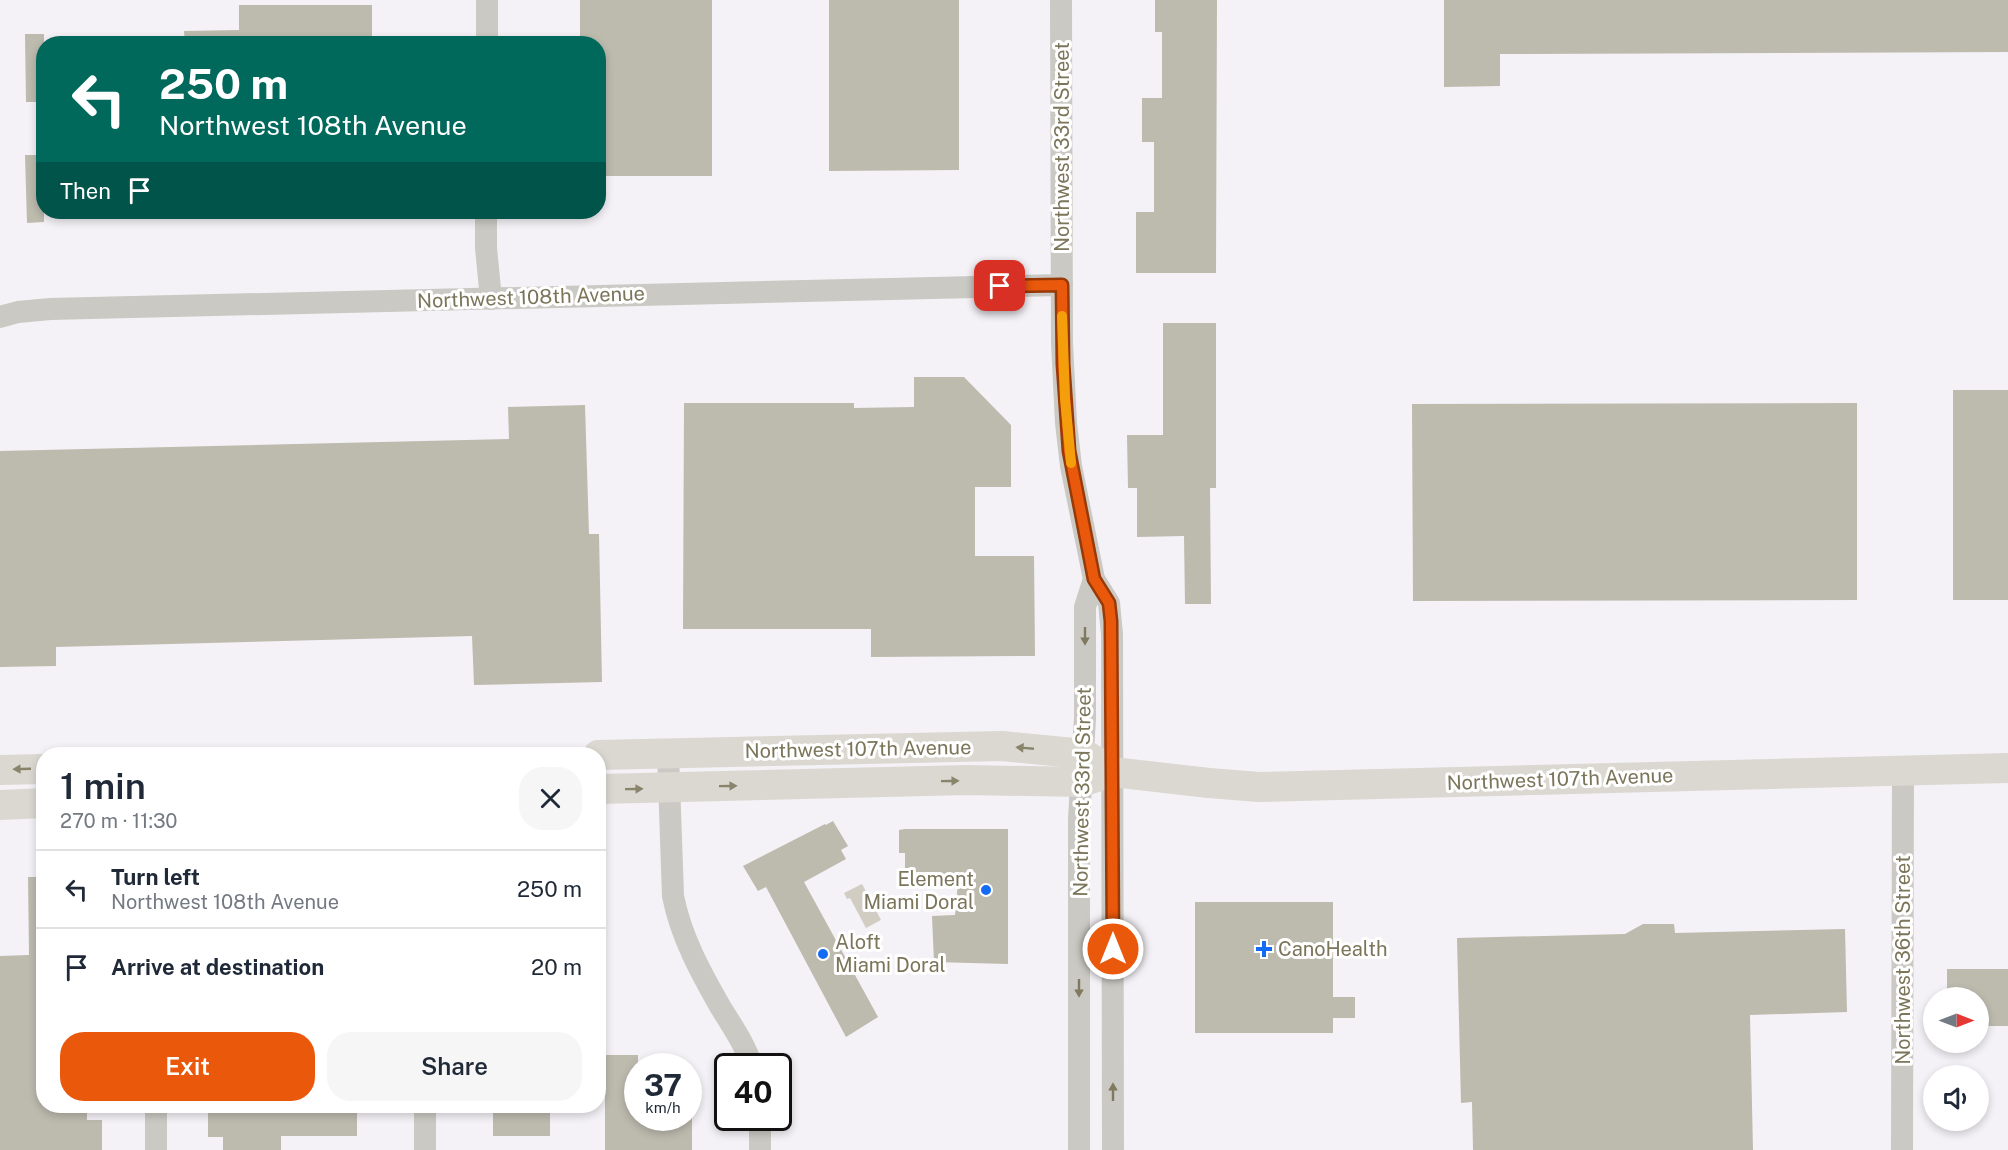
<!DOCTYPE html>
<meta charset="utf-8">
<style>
body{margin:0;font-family:"Public Sans",sans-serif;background:#f6f6f7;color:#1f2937;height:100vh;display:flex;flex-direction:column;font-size:22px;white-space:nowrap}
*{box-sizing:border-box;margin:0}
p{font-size:20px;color:#747a83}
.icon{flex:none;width:33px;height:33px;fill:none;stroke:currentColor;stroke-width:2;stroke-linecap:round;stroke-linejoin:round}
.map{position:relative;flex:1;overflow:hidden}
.drawer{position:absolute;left:36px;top:747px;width:570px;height:366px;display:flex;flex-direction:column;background:#fff;border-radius:24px;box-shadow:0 3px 9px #0003}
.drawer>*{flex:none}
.hud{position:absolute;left:36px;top:36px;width:570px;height:183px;border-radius:24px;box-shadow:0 3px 9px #0003;background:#00695c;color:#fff;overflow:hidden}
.needle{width:39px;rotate:90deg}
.fabs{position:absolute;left:1923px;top:987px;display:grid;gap:12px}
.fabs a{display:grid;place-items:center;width:66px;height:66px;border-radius:50%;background:#fff;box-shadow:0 3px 9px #0003;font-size:30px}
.speed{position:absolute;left:624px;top:1053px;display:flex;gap:12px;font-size:30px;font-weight:700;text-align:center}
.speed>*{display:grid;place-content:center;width:78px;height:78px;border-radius:50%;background:#fff;box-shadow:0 3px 9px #0003;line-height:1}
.speed small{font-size:15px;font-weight:400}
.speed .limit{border:3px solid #111;border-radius:9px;background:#fff;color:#111}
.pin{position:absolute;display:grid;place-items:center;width:51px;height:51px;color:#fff;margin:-26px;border-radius:12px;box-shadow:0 3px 9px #0006}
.me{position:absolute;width:66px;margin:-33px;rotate:0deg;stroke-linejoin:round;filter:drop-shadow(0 0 4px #0008)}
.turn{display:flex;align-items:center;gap:21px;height:126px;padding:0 24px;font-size:27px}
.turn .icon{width:78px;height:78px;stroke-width:2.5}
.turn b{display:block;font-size:42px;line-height:51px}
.then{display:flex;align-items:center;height:57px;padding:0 24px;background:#0003;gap:12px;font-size:22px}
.round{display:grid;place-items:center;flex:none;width:63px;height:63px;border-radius:24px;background:#f6f6f7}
.overview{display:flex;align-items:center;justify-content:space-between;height:102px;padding:0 24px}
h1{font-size:36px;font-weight:600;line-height:45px}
.action{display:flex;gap:12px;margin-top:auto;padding:12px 24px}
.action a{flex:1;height:69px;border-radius:24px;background:#ea580c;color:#fff;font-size:24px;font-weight:600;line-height:69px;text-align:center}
.action a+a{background:#f6f6f7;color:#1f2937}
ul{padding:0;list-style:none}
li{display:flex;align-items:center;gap:18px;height:78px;padding:0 24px;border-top:2px solid #e0e1e3}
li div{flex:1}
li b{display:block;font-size:22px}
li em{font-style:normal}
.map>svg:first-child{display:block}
.water{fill:#d2cdc3}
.building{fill:#bdbaae}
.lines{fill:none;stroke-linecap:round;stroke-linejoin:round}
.minor{stroke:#cbc9c3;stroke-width:22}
.major{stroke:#dad8d1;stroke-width:30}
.oneway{fill:#7f795f}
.oneway2{fill:#89846c}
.route-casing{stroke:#983908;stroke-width:15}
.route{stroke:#ea580c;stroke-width:10}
.slow{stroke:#f59e0b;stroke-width:10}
.poi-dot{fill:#146bf4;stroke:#fff;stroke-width:2}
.labels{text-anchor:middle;stroke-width:6;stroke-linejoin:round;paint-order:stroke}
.street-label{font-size:20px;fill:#7b755a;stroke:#fff}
.poi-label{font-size:20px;fill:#7b755a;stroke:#fff;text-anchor:start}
</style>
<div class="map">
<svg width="2008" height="1150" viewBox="0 0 2008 1150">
<rect width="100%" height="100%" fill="#f4f2f6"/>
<path class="water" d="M862,884L881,920L866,928L850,898L847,899L844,893Z"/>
<g class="building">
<path d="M580,0H712V176H598V44H580Z"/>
<path d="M829,0H959V170L829,171Z"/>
<path d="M1155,0H1217L1216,273H1136V212H1154V142H1142V98H1162V32H1155Z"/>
<path d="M1444,0H2008V52L1500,54V86L1444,87Z"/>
<path d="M239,5H372V44H185L184,31L239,30Z"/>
<path d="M25,34H44V102H26Z"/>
<path d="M25,155H44V222L27,223Z"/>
<path d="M1163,323H1216V488H1210L1211,604H1185L1184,536L1137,537V488H1128L1127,435H1163Z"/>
<path d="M914,377H964L1011,425V487H975V556H1034L1035,656L871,657V629H683L684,403H854V408L914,407Z"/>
<rect x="1953" y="390" width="55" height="210"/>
<path d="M1857,403V600L1413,601L1412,404Z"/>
<path d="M585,405L589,534H599L602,682L474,685L472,636L56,647V666L0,667V451L509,439L508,407Z"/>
<path d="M833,821L848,846L841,850L846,859L804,882L878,1017L846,1037L766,887L758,891L743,866L825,824L826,825Z"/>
<path d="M905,829H1008V964L934,962L932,916L955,915L958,882H937V872H905V853H899V830Z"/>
<path d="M28,877H44V1106H87V1120H102V1150H0V956L29,955Z"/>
<path d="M1195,902H1333V997H1355V1018H1333V1033H1195Z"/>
<path d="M1643,924H1674L1675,933L1845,929L1847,1012L1750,1015L1753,1150H1473L1472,1102L1461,1103L1457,938L1625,934Z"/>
<path d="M1947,969H2008V1026H1978V998H1947Z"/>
<path d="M605,1055H638V1118H692V1150H605Z"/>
<path d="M208,1106H357V1136H281V1150H223V1137H208Z"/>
<rect x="493" y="1106" width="57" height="30"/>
</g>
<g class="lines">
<g class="minor">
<path d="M487,0V44"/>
<path d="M1061,0L1062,343L1066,423L1071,466L1094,579L1109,603L1112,634L1113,1150"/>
<path d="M486,212V248L491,299"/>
<path d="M0,317L18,312L50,309L1062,285"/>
<path d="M668,753L673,896C681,937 701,973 721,1008C733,1027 745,1045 752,1066"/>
<path d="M425,1106V1150"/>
<path d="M760,1118V1150"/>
<path d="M156,1150V1106"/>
<path d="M1079,1150V819L1085,718V607L1094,579"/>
<path d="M1902,1150L1903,771"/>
</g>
<g class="major">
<path d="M598,755L1002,746L1084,754L1113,772L1209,783L1259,787L2008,768"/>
<path d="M0,770L44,769"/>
<path d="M598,789L967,780L1081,782L1113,772"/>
<path d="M0,805L44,803"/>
</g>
</g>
<defs><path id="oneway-solid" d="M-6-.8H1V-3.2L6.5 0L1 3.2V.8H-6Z" transform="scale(1.5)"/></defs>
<g class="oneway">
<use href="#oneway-solid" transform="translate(1085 636) rotate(90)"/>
<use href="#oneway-solid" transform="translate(1079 988) rotate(90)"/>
<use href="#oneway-solid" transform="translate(1113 1092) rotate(-90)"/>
</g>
<g class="oneway2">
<use href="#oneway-solid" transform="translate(1025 748) rotate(-175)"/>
<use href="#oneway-solid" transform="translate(22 769) rotate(178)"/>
<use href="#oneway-solid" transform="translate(950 781) rotate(-1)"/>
<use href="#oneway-solid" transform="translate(728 786) rotate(-1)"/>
<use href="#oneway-solid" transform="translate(634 789) rotate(-1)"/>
</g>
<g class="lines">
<defs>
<path id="route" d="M1000,286L1062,285L1063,364L1069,451L1094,579L1109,603L1111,621L1113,949"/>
</defs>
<use href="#route" class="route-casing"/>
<use href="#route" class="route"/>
<path class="slow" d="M1062,316L1065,399L1071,463"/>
</g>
<g class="poi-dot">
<circle cx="986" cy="890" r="6"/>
<path d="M1261 940h6v6h6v6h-6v6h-6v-6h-6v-6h6z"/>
<circle cx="823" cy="954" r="6"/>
</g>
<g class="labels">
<g class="street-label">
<text transform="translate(1062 147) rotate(-90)" y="7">Northwest 33rd Street</text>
<text transform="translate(531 297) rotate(-2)" y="7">Northwest 108th Avenue</text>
<text transform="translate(858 749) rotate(-1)" y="7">Northwest 107th Avenue</text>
<text transform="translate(1560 779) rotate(-2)" y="7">Northwest 107th Avenue</text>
<text transform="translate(1082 792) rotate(-89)" y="7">Northwest 33rd Street</text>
<text transform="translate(1903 960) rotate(-90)" y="7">Northwest 36th Street</text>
</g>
<g class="poi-label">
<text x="974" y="886" text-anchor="end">Element<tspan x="974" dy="23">Miami Doral</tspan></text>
<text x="835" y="949">Aloft<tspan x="835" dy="23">Miami Doral</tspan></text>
<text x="1278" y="956">CanoHealth</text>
</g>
</g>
</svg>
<div class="fabs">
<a><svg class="needle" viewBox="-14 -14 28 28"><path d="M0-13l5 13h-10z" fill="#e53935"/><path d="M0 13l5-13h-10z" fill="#747a83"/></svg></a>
<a><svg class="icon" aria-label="sound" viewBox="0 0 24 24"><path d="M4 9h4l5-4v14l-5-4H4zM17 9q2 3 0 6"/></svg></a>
</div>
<div class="speed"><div>37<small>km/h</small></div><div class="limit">40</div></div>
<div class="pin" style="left:1000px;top:286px;background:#d93025"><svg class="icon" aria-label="arrive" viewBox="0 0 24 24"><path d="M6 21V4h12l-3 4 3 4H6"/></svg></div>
<svg class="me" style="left:1113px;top:949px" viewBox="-20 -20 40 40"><circle r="17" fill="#ea580c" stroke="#fff" stroke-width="3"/><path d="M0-11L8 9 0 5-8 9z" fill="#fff"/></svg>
<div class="hud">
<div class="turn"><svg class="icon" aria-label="left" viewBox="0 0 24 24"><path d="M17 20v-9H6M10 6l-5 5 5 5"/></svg><div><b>250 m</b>Northwest 108th Avenue</div></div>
<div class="then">Then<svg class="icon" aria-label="arrive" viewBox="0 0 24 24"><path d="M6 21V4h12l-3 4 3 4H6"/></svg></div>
</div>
<section class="drawer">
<div class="overview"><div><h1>1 min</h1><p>270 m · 11:30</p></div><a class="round"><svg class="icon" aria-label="close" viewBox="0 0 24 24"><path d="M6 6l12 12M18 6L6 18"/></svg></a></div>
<ul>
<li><svg class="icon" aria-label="left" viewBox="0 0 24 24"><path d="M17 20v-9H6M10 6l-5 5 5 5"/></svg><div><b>Turn left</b><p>Northwest 108th Avenue</p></div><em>250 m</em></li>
<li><svg class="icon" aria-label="arrive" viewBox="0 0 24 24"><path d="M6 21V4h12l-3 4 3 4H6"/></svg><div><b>Arrive at destination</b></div><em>20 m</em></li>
</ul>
<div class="action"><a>Exit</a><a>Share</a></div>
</section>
</div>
